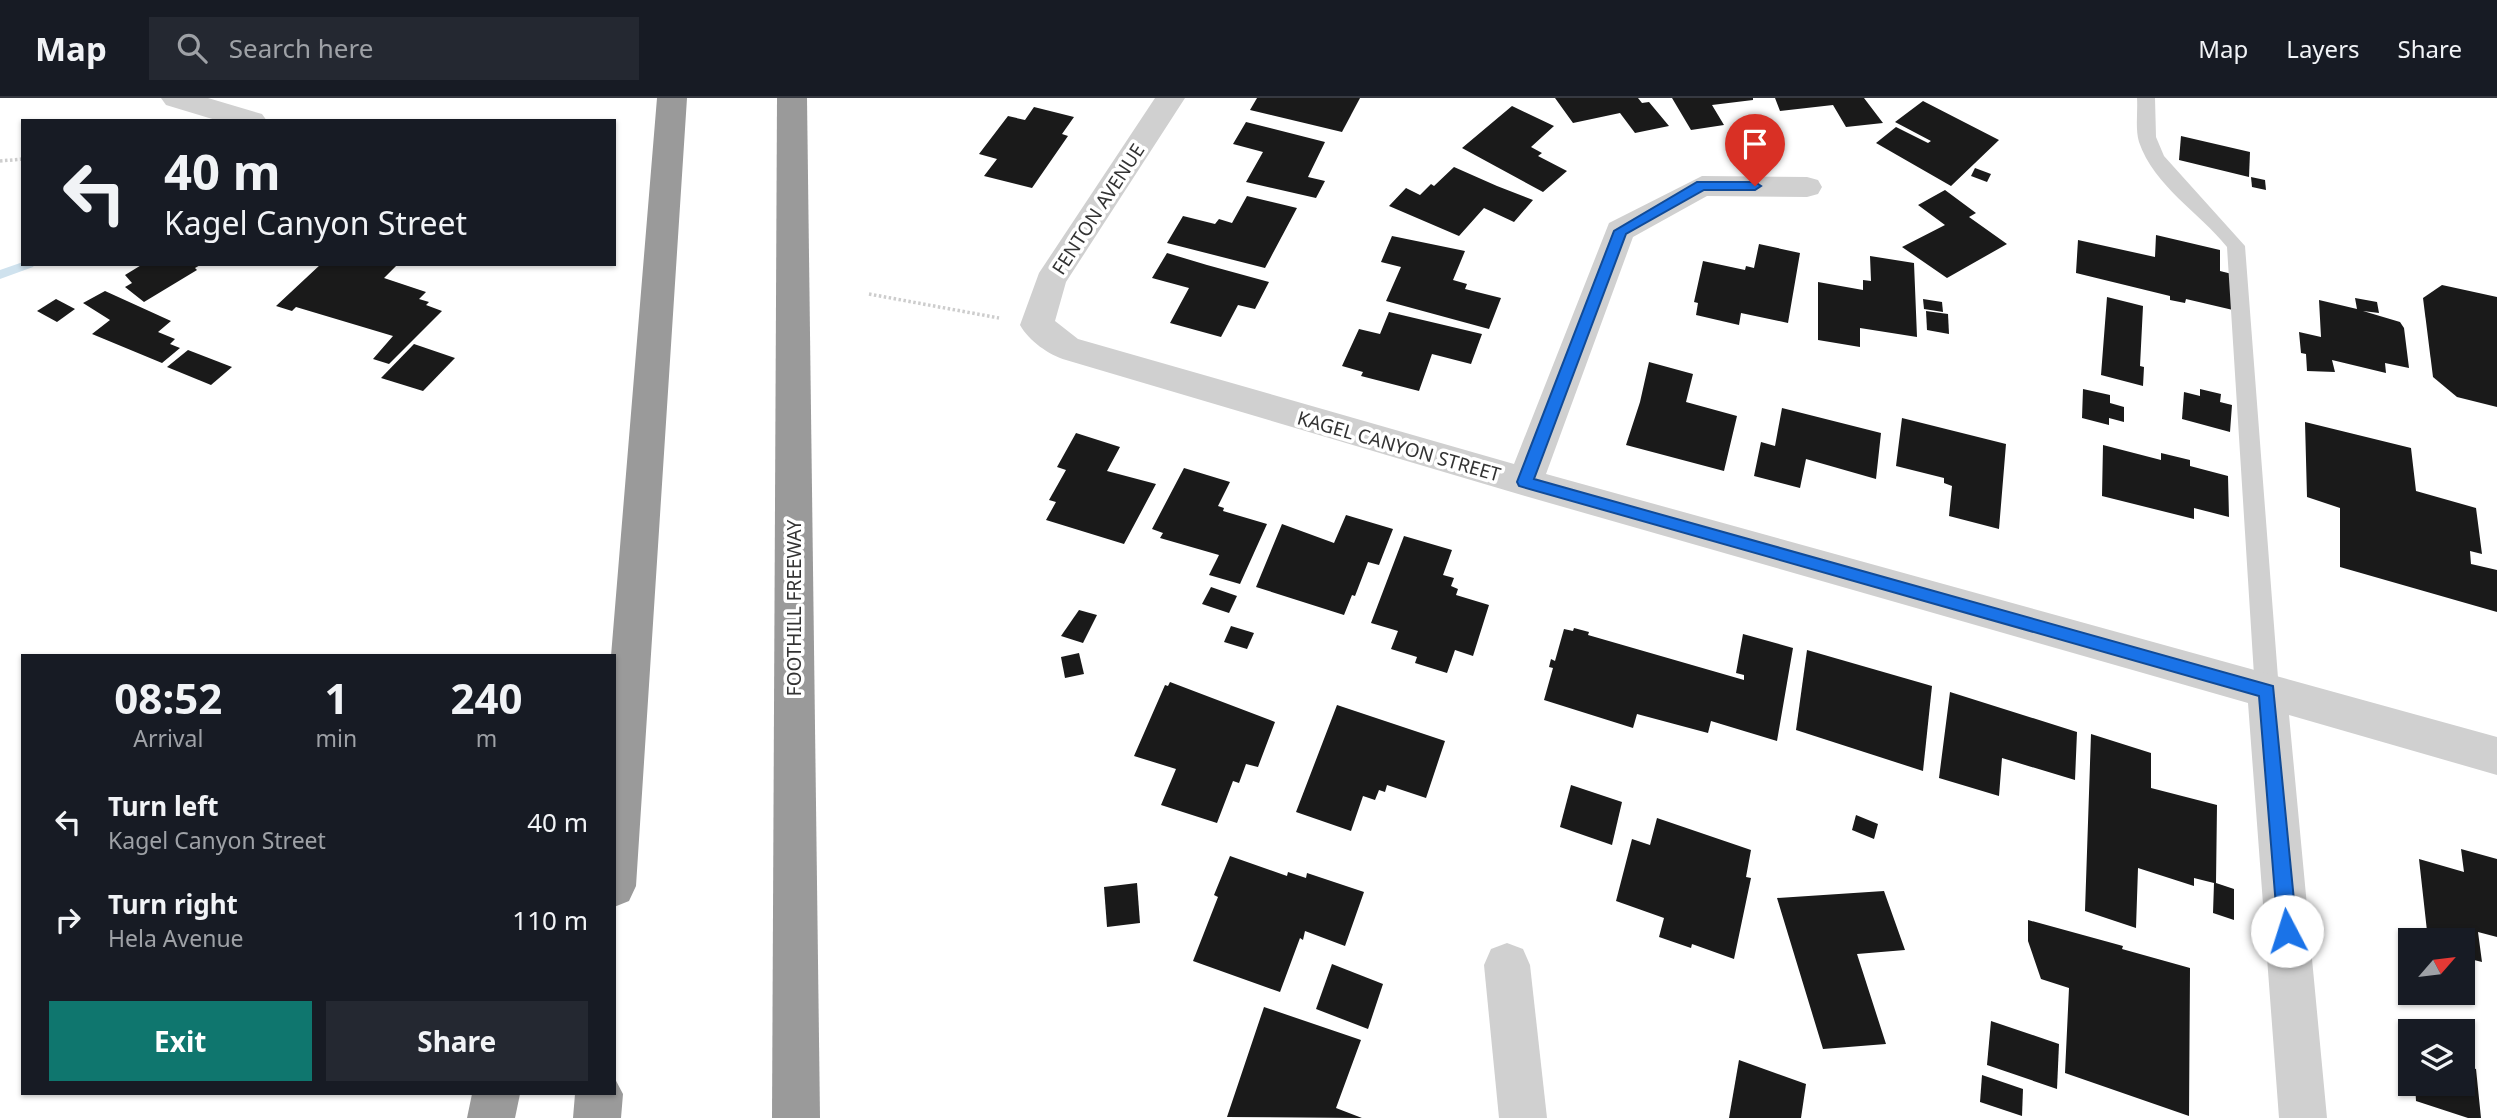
<!DOCTYPE html>
<style>
body{margin:0;font-family:"Noto Sans",sans-serif;background:#242831;color:#f1f3f6;height:100vh;display:flex;flex-direction:column;font-size:26px;white-space:nowrap}
*{box-sizing:border-box;margin:0}
p{font-size:23px;color:#9ea1a6}
.icon{flex:none;width:38px;height:38px;fill:none;stroke:currentColor;stroke-width:2;stroke-linecap:round;stroke-linejoin:round}
.map{position:relative;flex:1;overflow:hidden}
.panel{position:absolute;left:21px;top:556px;width:595px;height:441px;display:flex;flex-direction:column;background:#171b24;border-radius:0px;box-shadow:0 2px 5px #0004}
.panel>*{flex:none}
.banner{position:absolute;left:21px;top:21px;width:595px;height:147px;border-radius:0px;box-shadow:0 2px 5px #0004;background:#171b24;color:#f1f3f6;overflow:hidden}
.needle{width:46px;rotate:62deg}
.controls{position:absolute;left:2398px;top:830px;display:grid;gap:14px}
.controls a{display:grid;place-items:center;width:77px;height:77px;border-radius:0px;background:#171b24;box-shadow:0 2px 5px #0004;font-size:35px}
.pin{position:absolute;display:grid;place-items:center;width:60px;height:60px;color:#fff;margin:-72px -30px;border-radius:50% 50% 50% 0;rotate:-45deg;box-shadow:0 0 7px #0007}
.pin .icon{rotate:45deg}
.me{position:absolute;width:77px;margin:-38px;rotate:355deg;stroke-linejoin:round;filter:drop-shadow(0 0 5px #0008)}
.turn{display:flex;align-items:center;gap:24px;height:147px;padding:0 28px;font-size:32px}
.turn .icon{width:91px;height:91px;stroke-width:2.5}
.turn b{display:block;font-size:49px;line-height:60px}
.eta{display:flex;justify-content:space-evenly;align-items:center;height:119px;text-align:center}
.eta b{font-size:42px;font-weight:700;line-height:49px}
.cta{display:flex;gap:14px;margin-top:auto;padding:14px 28px}
.cta a{flex:1;height:80px;border-radius:0px;background:#0f766e;color:#fff;font-size:28px;font-weight:700;line-height:80px;text-align:center}
.cta a+a{background:#242831;color:#f1f3f6}
ul{padding:0;list-style:none}
li{display:flex;align-items:center;gap:21px;height:98px;padding:0 28px}
li div{flex:1}
li b{display:block;font-size:26px}
li em{font-style:normal}
header{display:flex;align-items:center;gap:42px;box-sizing:border-box;height:98px;padding:0 35px;background:#171b24;border-bottom:2px solid #363941}
header strong{font-size:33px}
nav{display:flex;gap:38px;margin-inline-start:auto;font-size:24px}
.search{width:490px;height:63px;background:#242831;display:flex;align-items:center;gap:18px;box-sizing:border-box;padding:0 24px;border-radius:0px;color:#9ea1a6;font-size:26px}
.map>svg:first-child{display:block}
.lines{fill:none;stroke-linecap:round;stroke-linejoin:round}
.stream{fill:#cfe2ee;fill-rule:evenodd}
.building{fill:#1a1a1a}
.path{stroke:#cdcdcd;stroke-width:3.5;stroke-dasharray:2.5 2.5;stroke-linecap:butt}
.service{fill:#d0d0d0;fill-rule:evenodd}
.minor{fill:#d0d0d0;fill-rule:evenodd}
.motorway{fill:#9a9a9a;fill-rule:evenodd}
.route{fill:#1a73e8;stroke:#114b97;stroke-width:2}
.labels{text-anchor:middle;stroke-width:7;stroke-linejoin:round;paint-order:stroke}
.street-label{font-size:19px;fill:#333;stroke:#fff}
</style>
<header>
<strong>Map</strong>
<div class="search"><svg class="icon" aria-label="search" viewBox="0 0 24 24"><circle cx="10" cy="10" r="6"/><path d="M15 15l6 6"/></svg>Search here</div>
<nav><a>Map</a><a>Layers</a><a>Share</a></nav>
</header>
<div class="map">
<svg width="2497" height="1020" viewBox="0 0 2497 1020">
<rect width="100%" height="100%" fill="#fff"/>
<g class="lines">
<path class="stream" d="M23,164V166H35L33,169L0,181V172Z"/>
</g>
<g class="building">
<path d="M1257,0H1360L1342,34L1250,12Z"/>
<path d="M1555,0H1638L1642,5L1649,4L1669,28L1635,35L1620,15L1573,25Z"/>
<path d="M1672,0H1753V2L1712,7L1724,27L1691,32Z"/>
<path d="M1775,0H1864L1883,25L1846,29L1833,7L1780,13Z"/>
<path d="M1923,3L1999,42L1951,88L1876,45L1896,29L1928,45L1931,43L1895,24Z"/>
<path d="M1512,8L1554,28L1531,49L1542,55L1538,58L1567,73L1543,94L1462,50Z"/>
<path d="M1034,9L1074,19L1062,36L1068,38L1032,90L984,78L997,61L979,56L1008,18L1025,22Z"/>
<path d="M1246,24L1325,44L1308,79L1325,83L1316,100L1246,84L1263,54L1233,46Z"/>
<path d="M2181,38L2250,54L2249,79L2179,62Z"/>
<path d="M1454,69L1497,88L1533,102L1514,124L1484,110L1459,138L1389,108L1406,90L1420,97L1431,86L1434,88Z"/>
<path d="M1975,70L1991,76L1987,84L1971,78Z"/>
<path d="M2251,79L2265,82L2266,92L2252,89Z"/>
<path d="M1945,92L1976,115L1969,119L2007,146L1947,180L1902,149L1945,127L1918,107Z"/>
<path d="M1247,98L1297,110L1265,170L1167,145L1183,118L1215,126L1219,121L1232,125Z"/>
<path d="M2156,137L2220,152V173L2232,176L2233,212L2186,201L2185,205L2170,202V198L2076,175L2078,142L2155,159Z"/>
<path d="M1392,138L1465,153L1453,182L1467,186L1465,191L1501,200L1489,231L1386,203L1401,169L1381,164Z"/>
<path d="M1759,146L1800,155L1788,225L1741,215L1739,227L1696,217L1698,205L1694,204L1703,163L1745,172L1746,168L1754,170Z"/>
<path d="M1167,155L1207,167L1269,184L1255,211L1238,207L1221,239L1170,225L1189,190L1152,180Z"/>
<path d="M1870,158L1914,165L1917,239L1860,230V249L1818,242V184L1863,192V182L1871,183Z"/>
<path d="M143,166H202L195,170L197,172L144,204L125,189L132,185L125,177Z"/>
<path d="M321,166H398L384,180L426,194L419,201L429,204L426,207L442,213L389,266L373,261L393,238L296,209L292,213L276,208Z"/>
<path d="M2442,187L2497,199V309L2457,299L2433,279L2423,200Z"/>
<path d="M105,193L171,223L158,234L175,241L170,246L180,250L162,265L92,236L110,222L83,205Z"/>
<path d="M2107,199L2143,208L2140,268L2144,269L2143,288L2101,277Z"/>
<path d="M2355,200L2377,204L2379,215L2363,213L2400,224L2404,230L2409,270L2385,265L2386,275L2332,262L2335,274L2307,273L2306,256L2301,255L2299,234L2321,239L2319,202L2357,211Z"/>
<path d="M56,201L75,211L57,224L37,213Z"/>
<path d="M1923,201L1942,204L1943,214L1924,211Z"/>
<path d="M1926,213L1948,216L1949,236L1927,232Z"/>
<path d="M1389,214L1482,236L1471,266L1432,256L1419,293L1361,278L1363,274L1342,268L1359,231L1380,236Z"/>
<path d="M414,246L455,260L423,293L381,280Z"/>
<path d="M188,252L232,269L211,287L167,269Z"/>
<path d="M1649,264L1693,276L1686,304L1737,318L1724,373L1626,347L1640,304Z"/>
<path d="M2083,291L2110,297V305L2124,309V324L2109,320V327L2082,320Z"/>
<path d="M2200,291L2221,296L2220,304L2232,307L2230,334L2182,321L2184,294L2200,298Z"/>
<path d="M1782,310L1881,335L1876,381L1806,361L1800,390L1754,378L1761,344L1775,348Z"/>
<path d="M1902,320L2006,346L1999,431L1949,418L1952,388L1944,385V380L1896,368Z"/>
<path d="M2305,324L2411,350L2416,393L2476,410L2482,456L2470,453L2471,466L2497,472V514L2340,469V410L2307,399Z"/>
<path d="M1076,335L1120,349L1107,373L1156,386L1124,446L1046,422L1056,404L1049,402L1066,372L1057,369Z"/>
<path d="M2103,347L2161,362V355L2190,362V368L2228,378L2229,419L2194,410V421L2102,398Z"/>
<path d="M1184,370L1230,384L1218,408L1224,410L1223,413L1267,426L1240,486L1209,477L1219,457L1160,440L1163,435L1152,431Z"/>
<path d="M1346,417L1393,431L1379,467L1368,464L1355,498L1352,497L1344,517L1256,489L1282,426L1334,445Z"/>
<path d="M1404,438L1452,452L1443,477L1454,480L1451,488L1458,491L1456,497L1489,507L1473,558L1455,552L1447,575L1415,565L1417,559L1391,551L1398,533L1371,525Z"/>
<path d="M1211,489L1237,498L1229,515L1202,506Z"/>
<path d="M1079,512L1097,517L1083,545L1061,538Z"/>
<path d="M1231,528L1254,535L1247,551L1224,544Z"/>
<path d="M1574,530L1589,534L1588,537L1744,582V577L1736,575L1743,536L1793,550L1777,643L1711,623L1708,635L1637,616L1633,630L1544,602L1553,570L1549,569L1551,561L1555,563L1564,531L1573,533Z"/>
<path d="M1807,552L1932,588L1923,673L1796,632Z"/>
<path d="M1079,555L1084,576L1065,580L1061,559Z"/>
<path d="M1170,584L1275,624L1258,669L1246,666L1239,685L1233,683L1217,725L1161,707L1176,671L1134,658L1165,587L1168,588Z"/>
<path d="M1950,594L2077,634L2075,682L2002,660L1999,698L1939,680Z"/>
<path d="M1337,607L1445,643L1426,700L1387,687L1385,694L1379,692L1375,702L1363,698L1351,733L1296,714Z"/>
<path d="M2091,636L2151,655V690L2217,707L2216,785L2234,791V822L2213,815L2214,785L2194,780V788L2138,770L2136,830L2085,813Z"/>
<path d="M1571,687L1622,704L1612,747L1560,729Z"/>
<path d="M1856,717L1878,726L1874,741L1852,732Z"/>
<path d="M1657,720L1751,752L1746,779L1751,780L1734,861L1692,846L1691,850L1659,839L1664,820L1616,803L1632,741L1650,747Z"/>
<path d="M2461,751L2497,761V839L2478,834L2482,864L2462,859V842H2428L2419,761L2464,774Z"/>
<path d="M1230,758L1287,778L1288,774L1306,780L1307,775L1364,794L1345,848L1305,833L1303,842L1300,840L1280,894L1193,863L1218,799L1214,797Z"/>
<path d="M1137,785L1140,825L1107,829L1104,789Z"/>
<path d="M1884,793L1905,852L1857,856L1886,946L1823,951L1777,800Z"/>
<path d="M2028,822L2123,848L2122,851L2190,870L2189,1018L2065,975L2069,890L2041,881L2028,843Z"/>
<path d="M1332,866L1383,886L1368,931L1316,911Z"/>
<path d="M1264,909L1361,942L1336,1010L1362,1020L1227,1019Z"/>
<path d="M1991,923L2059,946L2057,991L1987,967Z"/>
<path d="M1739,962L1806,986L1801,1020H1729Z"/>
<path d="M2462,967L2476,971L2481,1020H2468L2416,1003L2415,985H2462Z"/>
<path d="M1982,977L2023,991L2022,1018L1980,1004Z"/>
</g>
<g class="lines">
<g class="path">
<path d="M0,63L23,61"/>
<path d="M869,196L999,220"/>
</g>
<path class="service" d="M2137,0H2155L2156,39L2164,58L2245,148L2279,593L2275,600L2267,603L2259,600L2255,593L2227,149C2199,114 2154,88 2139,44C2135,30 2138,14 2137,0Z"/>
<g class="minor">
<path d="M161,0H208L262,16L267,23H219L166,7Z"/>
<path d="M1155,0H1185L1066,184L1055,223L1078,241L1514,366L1609,125L1702,78L1807,79L1818,82L1822,89L1818,96L1807,99L1707,98L1633,139L1546,376L2497,639V677L2289,617L2327,1020H2279L2248,605L1525,398L1066,262C1049,257 1029,243 1020,227L1039,175Z"/>
<path d="M1507,845L1523,851L1530,867L1547,1020H1499L1484,867L1491,851Z"/>
</g>
<g class="motorway">
<path d="M657,0H687L636,788L629,803L614,809V558H611Z"/>
<path d="M777,0H807L820,1020H772Z"/>
<path d="M614,979L623,996L621,1020H573L575,996H614Z"/>
<path d="M472,996H520L515,1020H467Z"/>
</g>
</g>
<path class="route" d="M1697,84H1755L1761,88L1755,92H1704L1626,136L1534,381L2273,588L2297,833L2294,840L2287,842L2281,840L2278,833L2259,598L1519,388L1517,384L1614,133Z"/>
<g class="labels">
<g class="street-label">
<text transform="translate(1098 111) rotate(-57)" y="7">FENTON AVENUE</text>
<text transform="translate(1399 348) rotate(16)" y="7">KAGEL CANYON STREET</text>
<text transform="translate(794 510) rotate(-90)" y="7">FOOTHILL FREEWAY</text>
</g>
</g>
</svg>
<div class="controls">
<a><svg class="needle" viewBox="-14 -14 28 28"><path d="M0-13l5 13h-10z" fill="#e53935"/><path d="M0 13l5-13h-10z" fill="#9ea1a6"/></svg></a>
<a><svg class="icon" aria-label="layers" viewBox="0 0 24 24"><path d="M12 4l9 5-9 5-9-5zM3 14l9 5 9-5"/></svg></a>
</div>
<div class="pin" style="left:1755px;top:88px;background:#d93025"><svg class="icon" aria-label="arrive" viewBox="0 0 24 24"><path d="M6 21V4h12l-3 4 3 4H6"/></svg></div>
<svg class="me" style="left:2287px;top:833px" viewBox="-20 -20 40 40"><circle r="19" fill="#fff"/><path d="M0-13L10 11 0 6-10 11z" fill="#1a73e8"/></svg>
<div class="banner">
<div class="turn"><svg class="icon" aria-label="left" viewBox="0 0 24 24"><path d="M17 20v-9H6M10 6l-5 5 5 5"/></svg><div><b>40 m</b>Kagel Canyon Street</div></div>
</div>
<section class="panel">
<div class="eta">
<div><b>08:52</b><p>Arrival</p></div>
<div><b>1</b><p>min</p></div>
<div><b>240</b><p>m</p></div>
</div>
<ul>
<li><svg class="icon" aria-label="left" viewBox="0 0 24 24"><path d="M17 20v-9H6M10 6l-5 5 5 5"/></svg><div><b>Turn left</b><p>Kagel Canyon Street</p></div><em>40 m</em></li>
<li><svg class="icon" aria-label="right" viewBox="0 0 24 24"><path d="M7 20v-9h11M14 6l5 5-5 5"/></svg><div><b>Turn right</b><p>Hela Avenue</p></div><em>110 m</em></li>
</ul>
<div class="cta"><a>Exit</a><a>Share</a></div>
</section>
</div>
